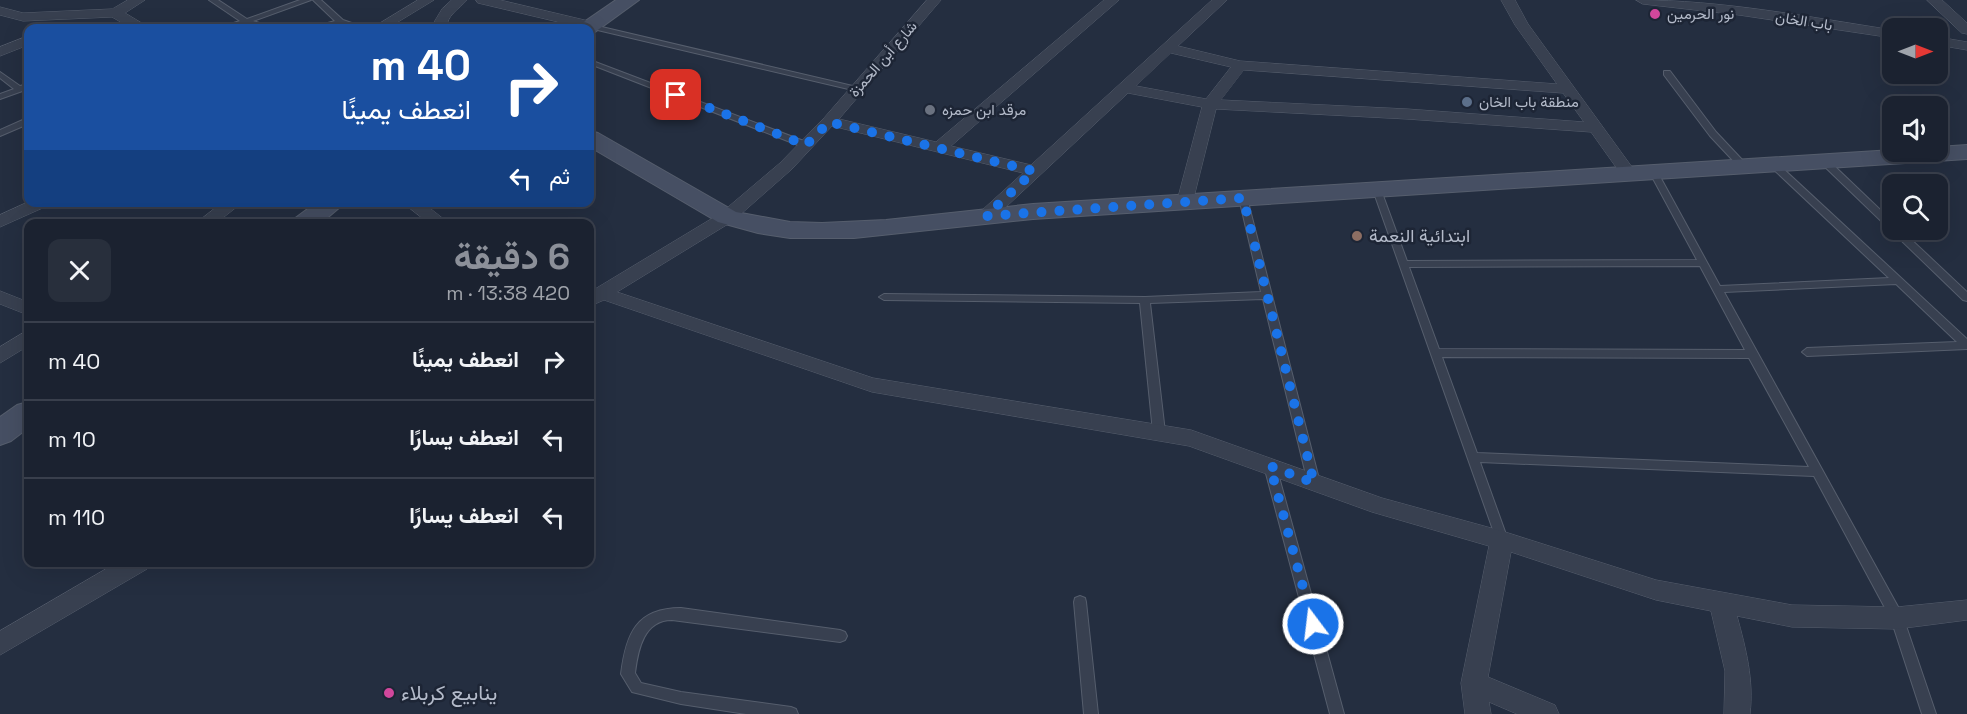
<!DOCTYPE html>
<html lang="ar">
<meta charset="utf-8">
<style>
body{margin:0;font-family:"Space Grotesk",Vazirmatn,sans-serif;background:#282f3c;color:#f1f3f6;direction:rtl;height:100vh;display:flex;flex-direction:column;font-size:22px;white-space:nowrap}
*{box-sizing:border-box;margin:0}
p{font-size:20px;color:#a0a4ab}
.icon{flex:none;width:33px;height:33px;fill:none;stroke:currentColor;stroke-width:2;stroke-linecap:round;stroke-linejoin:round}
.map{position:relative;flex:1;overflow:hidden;direction:ltr}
.sheet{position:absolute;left:24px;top:219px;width:570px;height:348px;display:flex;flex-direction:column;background:#1b2230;border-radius:12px;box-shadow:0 6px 24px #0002,0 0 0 2px #393f4c;direction:rtl}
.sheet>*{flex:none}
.top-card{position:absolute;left:24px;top:24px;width:570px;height:183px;border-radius:12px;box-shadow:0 6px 24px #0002,0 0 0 2px #393f4c;direction:rtl;background:#1a4fa0;color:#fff;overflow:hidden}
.needle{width:39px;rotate:90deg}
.fabs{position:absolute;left:1882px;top:18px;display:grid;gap:12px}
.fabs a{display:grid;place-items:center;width:66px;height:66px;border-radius:12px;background:#1b2230;box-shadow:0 6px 24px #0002,0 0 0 2px #393f4c;font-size:30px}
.pin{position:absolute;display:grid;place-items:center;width:51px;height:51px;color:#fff;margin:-26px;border-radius:12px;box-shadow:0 3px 9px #0006}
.me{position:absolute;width:66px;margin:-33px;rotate:345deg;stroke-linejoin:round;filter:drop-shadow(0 0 4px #0008)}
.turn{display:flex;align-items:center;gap:21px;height:126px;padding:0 24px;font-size:27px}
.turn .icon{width:78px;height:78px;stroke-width:2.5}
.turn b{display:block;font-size:42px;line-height:51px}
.then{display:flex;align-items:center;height:57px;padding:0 24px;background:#0003;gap:12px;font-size:22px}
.round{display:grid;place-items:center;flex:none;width:63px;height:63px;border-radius:12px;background:#282f3c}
.summary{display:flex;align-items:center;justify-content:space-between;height:102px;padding:0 24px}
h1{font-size:36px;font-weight:700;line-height:45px;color:#8c9099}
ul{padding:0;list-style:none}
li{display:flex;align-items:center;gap:18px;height:78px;padding:0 24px;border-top:2px solid #393f4c}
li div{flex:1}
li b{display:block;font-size:22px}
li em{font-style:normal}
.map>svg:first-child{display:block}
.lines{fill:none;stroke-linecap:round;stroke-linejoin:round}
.lane-casing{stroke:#565e6d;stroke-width:2}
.street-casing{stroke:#565e6d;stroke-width:1}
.secondary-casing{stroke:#565e6d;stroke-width:2}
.lane{fill:#384050;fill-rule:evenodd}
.street{fill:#384050;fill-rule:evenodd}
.secondary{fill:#464f63;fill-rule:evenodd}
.route{stroke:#1a73e8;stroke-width:10;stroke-dasharray:0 18}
.hotel-dot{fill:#d1479c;stroke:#1d2535;stroke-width:2}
.service-dot{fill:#5c6f8a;stroke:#1d2535;stroke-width:2}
.worship-dot{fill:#6b7280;stroke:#1d2535;stroke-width:2}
.education-dot{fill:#8d6e63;stroke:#1d2535;stroke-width:2}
.labels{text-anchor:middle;stroke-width:5;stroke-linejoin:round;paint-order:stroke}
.far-poi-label{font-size:15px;fill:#b4bbca;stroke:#1d2535;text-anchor:start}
.far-street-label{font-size:15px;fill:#b4bbca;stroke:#1d2535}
.poi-label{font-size:18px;fill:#b4bbca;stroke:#1d2535;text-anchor:start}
.near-poi-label{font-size:21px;fill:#b4bbca;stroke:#1d2535;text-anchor:start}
</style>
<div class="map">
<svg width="1967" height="714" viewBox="0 0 1967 714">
<rect width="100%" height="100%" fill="#242e40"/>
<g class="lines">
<defs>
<g id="lane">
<path d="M209,0H218L247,19L300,0H311L253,21L269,26V28C261,28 252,24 244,25C237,25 231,28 224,28V26L240,21Z"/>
<path d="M313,0H321L343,20L366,28C357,29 350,25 341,25C333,24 325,28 317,28V26L335,21Z"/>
<path d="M589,24L857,87L861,89L857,91L589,28Z"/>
<path d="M590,60L809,143L810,145L809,147H803L590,64Z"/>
<path d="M1664,71H1670L1716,132L1747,165V169H1741L1710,136L1664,75Z"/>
<path d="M0,72L20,86L28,84V89L0,99V94L14,89L0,78Z"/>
<path d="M25,119H28V124L0,136V130Z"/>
<path d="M1825,159L1828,160L1893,222V230H1901L1967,292V301L1963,300L1822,164L1821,162Z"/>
<path d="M1774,162L1777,163L1967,339V349L1807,356L1802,352L1807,348L1957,342L1896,284L1724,292L1902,614L1936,714H1922L1891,619L1814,476L1480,462L1508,540L1506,544L1502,545L1498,544L1373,190L1377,187L1381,190L1407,261L1697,260L1650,173L1654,170L1658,173L1720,286L1889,278L1771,167L1770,165ZM1700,266L1745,350L1439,349L1409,267ZM1442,357L1749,358L1809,467L1477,453Z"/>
<path d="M1243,195L1247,198L1320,483L1318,486L1314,488L1310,486L1308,483L1263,299L1150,303L1165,432L1163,435H1155L1153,432L1140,303L884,300L879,297L884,294L1145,297L1261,292L1239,198Z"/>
<path d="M1270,462L1274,463L1276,466L1344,714H1330L1264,466L1266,463Z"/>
<path d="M1080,596L1085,598L1086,602L1098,714H1084L1074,602L1075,598Z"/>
<path d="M681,608L840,630L845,632L847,636L845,640L840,642L672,620C644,620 638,649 635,673L641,683L681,692L791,707L796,709L798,714H746L681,704L632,692L621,674C626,634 636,608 681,608Z"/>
</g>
<g id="street">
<path d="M128,0H145L125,13L145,25L146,28H131L112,17L23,21L0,15V7L23,13L112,9Z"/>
<path d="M418,0H434L388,28H372Z"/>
<path d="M452,0H467C459,9 446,16 447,28H435L433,24L442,9Z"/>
<path d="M476,0H500L597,23L599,26L592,30L478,3Z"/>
<path d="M927,0H941L839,119L936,142L1104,0H1119L951,146L1031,165L1212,0H1227L1178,46L1240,61L1557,84L1515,25L1501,0H1515L1528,24L1637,174L1629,179L1623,177L1591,132L1407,119L1216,109L1193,201L1185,206L1177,201L1202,107L1128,93L992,220H980L978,216L980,212L1023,173L832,126L792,169L733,221L617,292L873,378L1191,430L1382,498L1502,531L1656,580L1792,605L1897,607L1967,600V620L1897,629L1792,627L1737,616C1746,649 1754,680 1750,714H1724L1725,671L1711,611L1656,600L1511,552L1488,677L1555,705L1559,714H1517L1489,702L1491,714H1465L1461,683L1489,546L1372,512L1189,446L872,392L604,300L590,306V292L721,213L780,163L824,118ZM1171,53L1231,67L1206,99L1136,86ZM1244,70L1563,93L1584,122L1407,109L1221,100Z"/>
<path d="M1636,0C1723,0 1808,17 1893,30V38L1739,15L1643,4Z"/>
<path d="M1927,0H1942L1967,23V34L1962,33Z"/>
<path d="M28,36V45L0,56V47Z"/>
<path d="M1938,37L1967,42V50L1938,45Z"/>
<path d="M28,202H49L47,206L0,227V215Z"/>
<path d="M223,202H243L215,224H195Z"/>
<path d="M402,202H422L450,224H430Z"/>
<path d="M0,291L28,302V315L0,304Z"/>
<path d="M28,330V346L0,363V347Z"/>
<path d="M118,562H150L147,569L0,655V631Z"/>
</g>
<g id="secondary">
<path d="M616,0H639L595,32L590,34V28H578L581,24Z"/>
<path d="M590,131L598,133L736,212L790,222L822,223L886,220L1033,204L1893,150L1938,152V147L1967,145V159L1033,219L854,238H790L758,233L718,222L590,147Z"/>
<path d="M317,202H346L320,224H291L294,219Z"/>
<path d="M28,402V428L11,441L0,445V417L17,405Z"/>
</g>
</defs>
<use href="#lane" class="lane-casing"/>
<use href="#street" class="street-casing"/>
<use href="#secondary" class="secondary-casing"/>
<use href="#lane" class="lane"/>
<use href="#street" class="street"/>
<use href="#secondary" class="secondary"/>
</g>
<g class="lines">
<path class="route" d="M676,95L806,145L829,122L1034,171L986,216L1243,198L1314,483L1270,466L1313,624"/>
</g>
<g class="hotel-dot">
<circle cx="1655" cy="14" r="6"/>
<circle cx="389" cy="693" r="6"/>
</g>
<circle class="service-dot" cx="1467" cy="102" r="6"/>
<circle class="worship-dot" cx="930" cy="110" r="6"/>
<circle class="education-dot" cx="1357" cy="236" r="6"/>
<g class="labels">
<g class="far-poi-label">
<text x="1667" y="19">نور الحرمين</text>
<text x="1479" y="107">منطقة باب الخان</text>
<text x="942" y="115">مرقد ابن حمزه</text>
</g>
<g class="far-street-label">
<text transform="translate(1804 21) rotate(9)" y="5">باب الخان</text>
<text transform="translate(883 59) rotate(-49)" y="5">شارع أبن الحمزة</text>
</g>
<g class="poi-label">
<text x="1369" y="242">ابتدائية النعمة</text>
</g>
<g class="near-poi-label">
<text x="401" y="700">ينابيع كربلاء</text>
</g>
</g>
</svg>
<div class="fabs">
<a><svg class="needle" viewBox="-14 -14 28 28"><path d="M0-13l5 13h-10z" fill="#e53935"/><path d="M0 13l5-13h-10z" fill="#a0a4ab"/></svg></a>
<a><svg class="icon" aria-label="sound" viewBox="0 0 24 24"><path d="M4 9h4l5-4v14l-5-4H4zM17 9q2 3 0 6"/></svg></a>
<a><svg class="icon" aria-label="search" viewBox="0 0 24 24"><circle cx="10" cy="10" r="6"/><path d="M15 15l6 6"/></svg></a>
</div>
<div class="pin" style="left:676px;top:95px;background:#d93025"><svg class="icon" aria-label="arrive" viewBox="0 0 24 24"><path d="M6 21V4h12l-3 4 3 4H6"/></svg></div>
<svg class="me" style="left:1313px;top:624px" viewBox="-20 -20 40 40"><circle r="17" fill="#1a73e8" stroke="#fff" stroke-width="3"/><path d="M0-11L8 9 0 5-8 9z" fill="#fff"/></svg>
<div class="top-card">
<div class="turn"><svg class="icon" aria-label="right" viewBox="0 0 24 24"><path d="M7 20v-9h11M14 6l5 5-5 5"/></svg><div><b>40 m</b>انعطف يمينًا</div></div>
<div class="then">ثم<svg class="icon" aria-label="left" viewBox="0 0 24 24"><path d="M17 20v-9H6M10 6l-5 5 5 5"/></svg></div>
</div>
<section class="sheet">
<div class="summary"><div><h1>6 دقيقة</h1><p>420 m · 13:38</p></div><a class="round"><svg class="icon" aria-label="close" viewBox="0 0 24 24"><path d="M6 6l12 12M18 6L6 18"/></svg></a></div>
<ul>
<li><svg class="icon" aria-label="right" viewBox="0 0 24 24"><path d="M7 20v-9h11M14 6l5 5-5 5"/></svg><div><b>انعطف يمينًا</b></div><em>40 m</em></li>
<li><svg class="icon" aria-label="left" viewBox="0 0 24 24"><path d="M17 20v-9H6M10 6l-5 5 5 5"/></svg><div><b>انعطف يسارًا</b></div><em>10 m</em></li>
<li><svg class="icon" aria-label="left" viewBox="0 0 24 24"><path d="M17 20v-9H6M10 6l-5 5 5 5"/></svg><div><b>انعطف يسارًا</b></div><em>110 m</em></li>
</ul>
</section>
</div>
